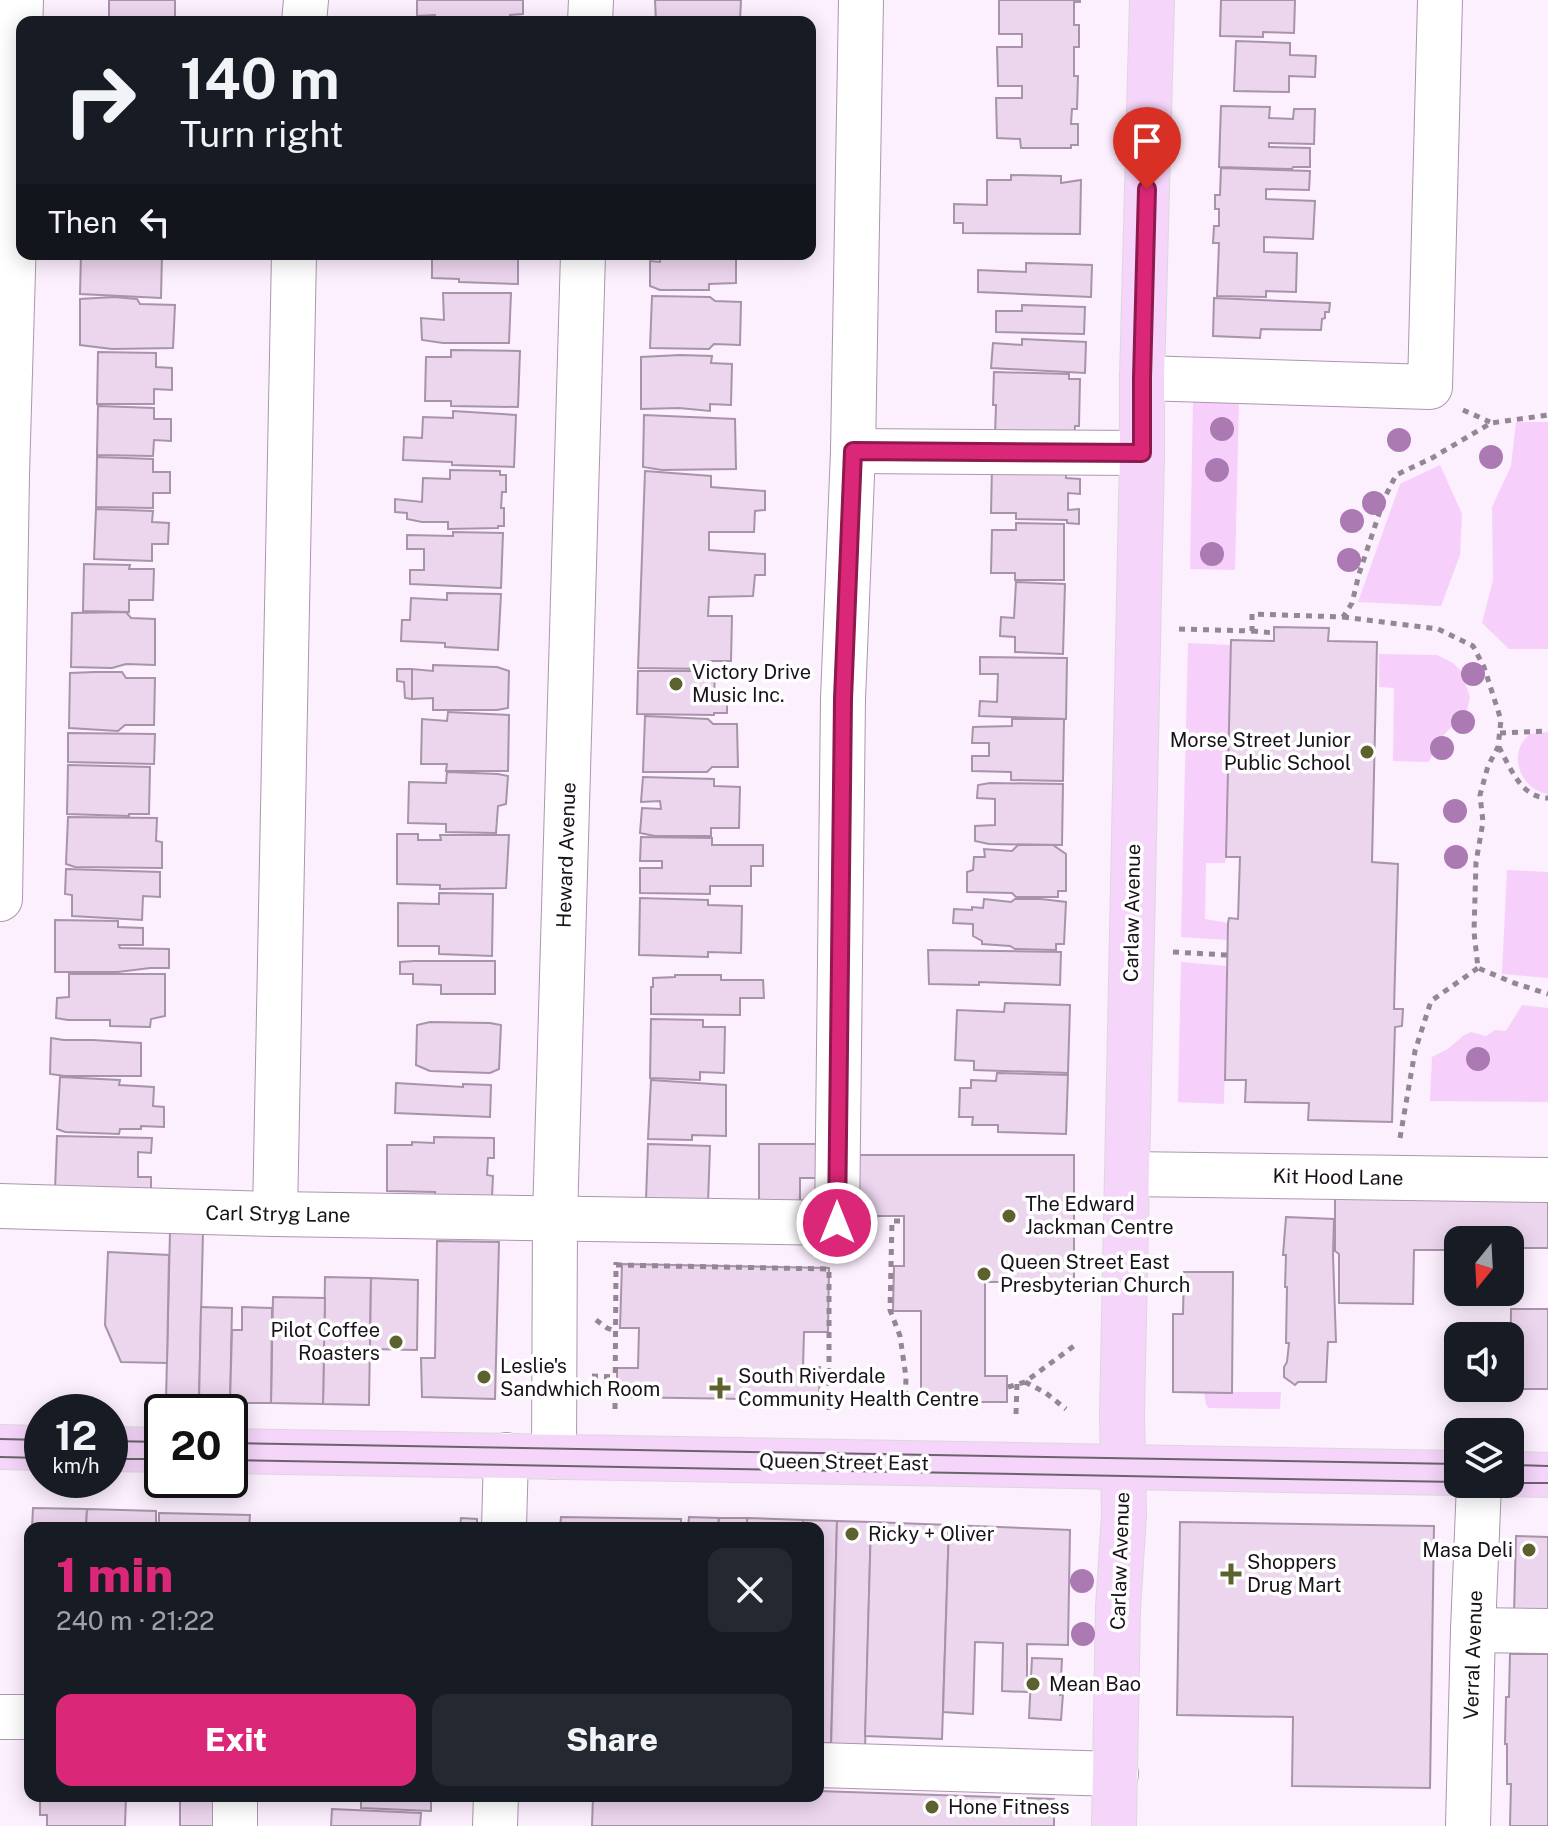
<!DOCTYPE html>
<meta charset="utf-8">
<style>
body{margin:0;font-family:"Public Sans",sans-serif;background:#242831;color:#f1f3f6;height:100vh;display:flex;flex-direction:column;font-size:30px;white-space:nowrap}
*{box-sizing:border-box;margin:0}
p{font-size:26px;color:#9ea1a6}
.icon{flex:none;width:44px;height:44px;fill:none;stroke:currentColor;stroke-width:2;stroke-linecap:round;stroke-linejoin:round}
.map{position:relative;flex:1;overflow:hidden}
.panel{position:absolute;left:24px;top:1522px;width:800px;height:280px;display:flex;flex-direction:column;background:#171b24;border-radius:16px;box-shadow:0 4px 20px #0003}
.panel>*{flex:none}
.banner{position:absolute;left:16px;top:16px;width:800px;height:244px;border-radius:16px;box-shadow:0 4px 20px #0003;background:#171b24;color:#f1f3f6;overflow:hidden}
.needle{width:52px;rotate:198deg}
.fabs{position:absolute;left:1444px;top:1226px;display:grid;gap:16px}
.fabs a{display:grid;place-items:center;width:80px;height:80px;border-radius:16px;background:#171b24;box-shadow:0 4px 20px #0003;font-size:40px}
.speed{position:absolute;left:24px;top:1394px;display:flex;gap:16px;font-size:40px;font-weight:700;text-align:center}
.speed>*{display:grid;place-content:center;width:104px;height:104px;border-radius:50%;background:#171b24;box-shadow:0 4px 20px #0003;line-height:1}
.speed small{font-size:20px;font-weight:400}
.speed .limit{border:4px solid #111;border-radius:12px;background:#fff;color:#111}
.pin{position:absolute;display:grid;place-items:center;width:68px;height:68px;color:#fff;margin:-82px -34px;border-radius:50% 50% 50% 0;rotate:-45deg;box-shadow:0 0 8px #0007}
.pin .icon{rotate:45deg}
.me{position:absolute;width:88px;margin:-44px;rotate:0deg;stroke-linejoin:round;filter:drop-shadow(0 0 6px #0008)}
.turn{display:flex;align-items:center;gap:28px;height:168px;padding:0 32px;font-size:36px}
.turn .icon{width:104px;height:104px;stroke-width:2.5}
.turn b{display:block;font-size:56px;line-height:68px}
.then{display:flex;align-items:center;height:76px;padding:0 32px;background:#0003;gap:16px;font-size:30px}
.round{display:grid;place-items:center;flex:none;width:84px;height:84px;border-radius:16px;background:#242831}
.head{display:flex;align-items:center;justify-content:space-between;height:136px;padding:0 32px}
h1{font-size:48px;font-weight:800;line-height:60px;color:#db2777}
.action{display:flex;gap:16px;margin-top:auto;padding:16px 32px}
.action a{flex:1;height:92px;border-radius:16px;background:#db2777;color:#fff;font-size:32px;font-weight:800;line-height:92px;text-align:center}
.action a+a{background:#242831;color:#f1f3f6}
.map>svg:first-child{display:block}
.green{fill:#f6d0fb}
.building{fill:#ecd6ee;stroke:#a893ab;stroke-width:2}
.lines{fill:none;stroke-linecap:round;stroke-linejoin:round}
.minor-casing{stroke:#ac97ae;stroke-width:46}
.major-casing{stroke:#dad9da;stroke-width:46}
.path{stroke:#928793;stroke-width:5;stroke-dasharray:6 6;stroke-linecap:butt}
.minor{stroke:#fff;stroke-width:44}
.major{stroke:#f5d5fa;stroke-width:44}
.tram{stroke:#6b626c;stroke-width:2}
.tree{fill:#ac7ab3}
.route-casing{stroke:#8e194d;stroke-width:20}
.route{stroke:#db2777;stroke-width:14}
.poi-dot{fill:#5d612e;stroke:#fff;stroke-width:3}
.labels{text-anchor:middle;stroke-width:7;stroke-linejoin:round;paint-order:stroke}
.poi-label{font-size:20px;fill:#19121a;stroke:#fff;text-anchor:start}
.street-label{font-size:20px;fill:#19121a;stroke:#fff}
</style>
<div class="map">
<svg width="1548" height="1826" viewBox="0 0 1548 1826">
<rect width="100%" height="100%" fill="#fceffe"/>
<g class="green">
<path d="M1193,400L1239,401L1235,570L1190,569Z"/>
<path d="M1516,422H1548V649H1509L1482,623L1493,580L1492,507L1511,466Z"/>
<path d="M1440,465L1462,514L1460,555L1441,606L1358,602L1400,484Z"/>
<path d="M1188,643L1231,645L1226,857L1225,863H1206L1205,919L1228,923V940L1181,937Z"/>
<path d="M1379,654L1437,655L1453,663L1461,671L1470,697L1467,710L1439,740L1429,762L1393,761L1394,688L1379,687Z"/>
<path d="M1548,732V794C1526,791 1511,765 1521,745C1523,741 1526,738 1529,734Z"/>
<path d="M1507,870L1548,872V978L1502,974Z"/>
<path d="M1181,962L1227,966L1224,1104L1178,1102Z"/>
<path d="M1522,1005L1548,1008V1102L1430,1101L1432,1057L1448,1049L1464,1035L1471,1032L1486,1036L1495,1030L1506,1031Z"/>
<path d="M1204,1392H1281L1280,1409L1209,1408L1206,1405Z"/>
</g>
<g class="building">
<rect x="109" y="0" width="66" height="22"/>
<path d="M417,0H523V14L510,15V22H435V15L417,16Z"/>
<path d="M655,0H741L740,21L767,22H656Z"/>
<path d="M999,0H1080V2H1074V25H1079V47H1074V76H1078L1077,109H1072L1071,124H1078V145H1071V148H1021L1020,139L997,138L996,98H1022V86H998L997,47H1022V34H999Z"/>
<path d="M1221,0H1295L1294,33L1263,32V37L1220,36Z"/>
<path d="M1236,41L1290,43V55L1316,56L1315,77L1289,76V92L1234,91Z"/>
<path d="M1221,106L1270,107L1269,118L1293,119L1294,109H1315L1314,144L1269,143V147L1310,148V167H1293L1292,169L1219,167Z"/>
<path d="M1221,168L1310,171L1309,190L1266,189V199L1315,201L1313,239L1264,237V252L1297,253L1296,292L1266,291V297L1217,296L1219,243H1213L1214,226H1219V209H1215V195H1220Z"/>
<path d="M1011,175L1061,176V183L1081,180L1080,234L963,233V223H954V204L987,205V180H1011Z"/>
<path d="M81,254H162L161,298L80,294Z"/>
<path d="M432,254H518V284L459,282V279L432,278Z"/>
<path d="M660,254H736V283L709,284V290H660L650,286V261L660,262Z"/>
<path d="M1026,263L1092,265L1091,297L978,292V270L1026,272Z"/>
<path d="M443,293H511L509,343H443L422,340L421,318L444,320Z"/>
<path d="M652,296L710,297L715,301L741,302L740,345L714,344L709,349L650,348Z"/>
<path d="M114,297L137,299L140,304L175,305L173,348L112,349L80,345V299Z"/>
<path d="M1214,298L1330,303L1329,312H1325V318L1322,319L1321,330L1261,329L1260,338L1213,336Z"/>
<path d="M1022,305L1085,307L1084,334L996,332V311H1022Z"/>
<path d="M1022,339L1086,342L1085,373L991,368L993,343L1022,345Z"/>
<path d="M451,350L520,351L518,407L451,406V401H425L426,357H451Z"/>
<path d="M98,352L156,353V367L172,368V390L154,389V404H97Z"/>
<path d="M680,355L712,356L711,363L732,364L731,405L710,404V411L679,408L641,409V357Z"/>
<path d="M994,372L1069,374V379H1080L1079,426H1075L1074,437L995,435L996,405H993Z"/>
<path d="M98,406L154,408V419H171V441L154,440L153,456L97,455Z"/>
<path d="M453,411L516,415L514,467L452,465V462L403,460L404,437L422,438L423,417L453,418Z"/>
<path d="M644,415L735,419L736,469L662,470L643,467Z"/>
<path d="M1066,456V478L1080,479V494L1068,493V510L1079,509V524L1067,523V520L1016,519V513H991L992,467Z"/>
<path d="M97,457L153,459V472H170V493H153V508L96,507Z"/>
<path d="M450,470L500,471V475H506V492H502L501,508H504V526H498V528L448,529V522H422L407,519V513L395,512V499L422,502L423,478L450,479Z"/>
<path d="M645,471L711,476V487L765,491V510L755,511L754,532H709V550L765,554V575H755L753,596L709,597L708,616H732L731,661H708L707,669L638,668Z"/>
<path d="M96,509L153,511L152,522L169,523L168,544H152V561L94,559Z"/>
<path d="M1016,523L1064,524V580H1015V573H991L992,530H1016Z"/>
<path d="M453,532L503,533L501,588L410,584V570H424V549H407V535L453,536Z"/>
<path d="M84,564L130,565L129,569H154L153,600H129V612L83,611Z"/>
<path d="M1016,582L1065,584L1063,654L1015,652V637L1000,636L1001,617L1014,618Z"/>
<path d="M447,593L501,594L498,650L445,647V643L401,641L402,620H410L411,598L447,600Z"/>
<path d="M126,612L131,618L155,619V665L126,664L112,668L71,667L72,613Z"/>
<path d="M1274,627L1329,628L1328,641L1377,642L1372,862L1398,864L1394,1009H1403L1402,1026L1395,1027L1392,1122L1308,1120L1309,1103L1245,1102L1246,1080H1225L1228,923L1229,918L1238,919L1240,857H1226L1231,640L1274,641Z"/>
<path d="M980,657L1067,658L1066,719L979,716L980,701L997,702L998,674H980Z"/>
<path d="M433,665L497,667L509,671L508,708L497,710H433V698L412,699V669L433,671Z"/>
<path d="M397,669H412V699L405,698L404,682L397,681Z"/>
<path d="M638,671H715L714,700L727,699V713H714V715L637,714Z"/>
<path d="M95,672H122L126,678H155L154,725H125L118,731L69,728L70,673Z"/>
<path d="M448,712L509,715L508,771H446L447,764H421L422,719L447,721Z"/>
<path d="M645,716L708,719L713,724H737L738,767H712L707,772H643Z"/>
<path d="M1012,719H1064L1063,781L1011,780V772L972,771V756H989V743H972L973,727L1012,726Z"/>
<path d="M68,733L155,734L154,764L68,762Z"/>
<path d="M68,765L150,767L149,814H129V816L67,814Z"/>
<path d="M447,772L498,774L508,776L506,804L498,806L496,833L446,832V824L408,823L409,782L446,783Z"/>
<path d="M643,777L714,779V786L740,787L739,828H711V836H655L640,833L642,808L661,809L660,801L641,802Z"/>
<path d="M990,783L1063,784L1062,845L989,844L975,841V826L995,825V799L977,798L978,785Z"/>
<path d="M68,817L157,818L156,841L162,842V868L75,867L66,864Z"/>
<path d="M397,834H418V840H441L440,835H509L506,888L440,889V885L397,884Z"/>
<path d="M641,837L712,838V845H763V866H751V886H710V894L640,893V868H662V861H640Z"/>
<path d="M1018,845H1053L1066,854V891H1058V897H1016L1012,893L967,892V872L973,870L974,857H985L984,849L1012,851Z"/>
<path d="M66,869L160,872V897L143,896L142,920L72,916V895L65,894Z"/>
<path d="M439,893L493,894L492,956L439,954V946H398V903L439,904Z"/>
<path d="M640,898L708,900V905L742,906L741,953L708,952V957L639,955Z"/>
<path d="M984,899L1011,902L1015,899H1041L1066,902L1064,944H1056V950L1015,949L1010,946L982,944V941L973,936V924L953,923L954,909L972,910V907L983,908Z"/>
<path d="M55,920L118,921V927L143,928V945H119L120,948L169,949V968H150L118,972H55Z"/>
<path d="M928,950L1061,952L1060,985L979,982V985L929,984Z"/>
<path d="M414,961H495V994H441V985L413,984V974H400V962Z"/>
<path d="M69,974H165V1016L151,1019L150,1027L110,1026V1020H68L56,1018L57,998L69,997Z"/>
<path d="M675,975H721V980H763L764,998H740V1015L651,1014V987H653V978L675,977Z"/>
<path d="M1005,1003L1070,1005L1068,1073L974,1070V1061L955,1060L957,1010L1004,1012Z"/>
<path d="M651,1019L703,1020V1027H725L724,1073L700,1072V1080L650,1078Z"/>
<path d="M430,1022L490,1023L501,1025L499,1069L490,1073L430,1071L416,1065L417,1025Z"/>
<path d="M51,1038L64,1040H93L141,1043V1076H65L50,1074Z"/>
<path d="M997,1073L1068,1075L1066,1134L998,1132V1125H972L973,1117H959L960,1088H971V1080L996,1081Z"/>
<path d="M60,1077L120,1080L119,1085L154,1087L153,1106L164,1107V1127L141,1126V1129H120L119,1134L65,1132L57,1129Z"/>
<path d="M651,1080L726,1085V1136L692,1135V1140L648,1139Z"/>
<path d="M396,1083L463,1087V1084L491,1085L490,1117L395,1113Z"/>
<path d="M57,1136L152,1138L151,1153L138,1152V1177H151V1191L55,1190Z"/>
<path d="M434,1137L494,1138V1158H488L487,1175L493,1176L492,1197L435,1196V1192L387,1191V1145H412V1142L434,1143Z"/>
<path d="M648,1144L710,1146L708,1203L646,1200Z"/>
<path d="M759,1144H826V1178H800V1202H759Z"/>
<path d="M853,1155H1074V1282H985V1376H1007V1402H921V1311H893L894,1266H904V1216H854Z"/>
<path d="M1335,1190L1548,1192V1248H1510V1240H1458V1250H1414L1413,1304L1339,1303V1254L1335,1251Z"/>
<path d="M1286,1217L1334,1219L1333,1255L1336,1342H1328L1326,1382H1298L1295,1385L1284,1377V1367L1287,1362L1289,1343H1286L1287,1287H1285L1286,1255H1283Z"/>
<path d="M170,1231L203,1232L199,1402L166,1401Z"/>
<path d="M437,1241L499,1242L495,1399L422,1397L421,1358H435Z"/>
<path d="M108,1252L169,1255L167,1363L121,1362L105,1325Z"/>
<path d="M622,1264L829,1268L828,1332H804L803,1367H820L819,1400L617,1397V1368H638L639,1328H620Z"/>
<path d="M1184,1272H1233L1232,1393L1173,1392V1314H1183Z"/>
<path d="M325,1277L371,1278L369,1405L323,1404Z"/>
<path d="M371,1278L418,1280L417,1350L370,1349Z"/>
<path d="M273,1297L325,1298L323,1404L271,1403Z"/>
<path d="M201,1307L232,1308L230,1403L199,1402Z"/>
<path d="M242,1307L272,1308L271,1403H230L232,1330H242Z"/>
<path d="M1511,1309H1548V1389H1510Z"/>
<path d="M33,1508L87,1509L86,1528H32Z"/>
<path d="M87,1509L156,1511V1528H86Z"/>
<path d="M159,1513L250,1515L249,1528H159Z"/>
<path d="M561,1517L681,1519V1528H560Z"/>
<path d="M689,1517L719,1518L718,1528H688Z"/>
<path d="M461,1518L477,1519V1528H460Z"/>
<path d="M719,1518H747V1528H718Z"/>
<path d="M747,1518L803,1520V1528H747Z"/>
<path d="M803,1520L837,1521L831,1743H818V1528H803Z"/>
<path d="M837,1521L871,1522L865,1750L831,1749Z"/>
<path d="M871,1522L949,1525L942,1739L865,1736Z"/>
<path d="M1180,1522L1434,1526L1430,1788L1292,1786L1293,1717L1177,1715Z"/>
<path d="M949,1525L1070,1530L1068,1645L1027,1644V1692L1002,1691L1003,1643L975,1642L973,1714L943,1712Z"/>
<path d="M1516,1536L1548,1537V1615H1514Z"/>
<path d="M1510,1654H1548V1826H1510L1511,1784H1507V1744H1505L1506,1697H1509Z"/>
<path d="M1032,1658L1062,1659L1060,1695L1063,1694L1061,1720L1029,1718Z"/>
<path d="M818,1791L1054,1799V1826H592L593,1796H818Z"/>
<path d="M40,1796H126L125,1826H47V1815H40Z"/>
<rect x="180" y="1796" width="44" height="30"/>
<path d="M332,1796H431V1811L361,1808V1800L332,1799Z"/>
<path d="M332,1809L421,1813L420,1826H331Z"/>
</g>
<g class="lines">
<defs>
<g id="minor">
<path d="M304,22L306,0"/>
<path d="M590,22L591,0"/>
<path d="M1142,378L1430,387L1440,0"/>
<path d="M853,451L1142,453"/>
<path d="M0,899L7,474L21,0"/>
<path d="M1128,1174L1548,1180"/>
<path d="M0,1206L275,1214L837,1223L843,699L853,451L861,0"/>
<path d="M275,1214L294,254"/>
<path d="M554,1457L555,1218L583,254"/>
<path d="M504,1528L506,1455"/>
<path d="M1473,1630L1548,1631"/>
<path d="M0,1717H30"/>
<path d="M818,1765L1116,1774"/>
<path d="M235,1826V1796"/>
<path d="M495,1826L496,1796"/>
<path d="M1468,1826L1473,1630L1479,1484"/>
</g>
<g id="major">
<path d="M0,1447L42,1448"/>
<path d="M110,1449L162,1450"/>
<path d="M230,1451L1458,1473"/>
<path d="M1510,1474L1548,1475"/>
<path d="M1114,1826L1118,1608L1124,1515L1122,1414L1142,453V378L1152,0"/>
</g>
</defs>
<use href="#minor" class="minor-casing"/>
<use href="#major" class="major-casing"/>
<g class="path">
<path d="M1463,410L1490,422"/>
<path d="M1343,617L1438,629L1473,646L1484,667L1501,720L1498,747L1488,766L1480,795L1483,822L1476,862L1474,932L1478,968L1514,983L1548,994"/>
<path d="M1179,629L1252,631V614L1343,617L1352,603L1359,574L1384,499L1396,475L1432,458L1491,423L1548,415"/>
<path d="M1252,631L1274,633"/>
<path d="M1500,733L1548,731"/>
<path d="M1499,747C1510,767 1521,798 1548,798"/>
<path d="M1173,952L1227,955"/>
<path d="M1400,1138L1415,1051L1431,1001L1478,968"/>
<path d="M900,1221H892L890,1310L900,1336L906,1377L905,1413"/>
<path d="M616,1265L829,1269V1412"/>
<path d="M596,1320L607,1328L615,1331"/>
<path d="M592,1376L615,1377"/>
<path d="M1025,1382L1046,1393L1066,1409"/>
<path d="M1008,1387L1025,1382L1078,1343"/>
<path d="M615,1409L616,1262"/>
<path d="M1016,1414L1017,1384"/>
</g>
<use href="#minor" class="minor"/>
<use href="#major" class="major"/>
<g class="tram">
<path d="M0,1439L42,1440"/>
<path d="M110,1441L162,1442"/>
<path d="M230,1443L1458,1464"/>
<path d="M0,1457L42,1458"/>
<path d="M110,1459H162"/>
<path d="M230,1460L1458,1482"/>
<path d="M1510,1465L1548,1466"/>
<path d="M1510,1483H1548"/>
</g>
</g>
<g class="tree">
<circle cx="1222" cy="429" r="12"/>
<circle cx="1399" cy="440" r="12"/>
<circle cx="1491" cy="457" r="12"/>
<circle cx="1217" cy="470" r="12"/>
<circle cx="1374" cy="503" r="12"/>
<circle cx="1352" cy="521" r="12"/>
<circle cx="1212" cy="554" r="12"/>
<circle cx="1349" cy="560" r="12"/>
<circle cx="1473" cy="674" r="12"/>
<circle cx="1463" cy="722" r="12"/>
<circle cx="1442" cy="748" r="12"/>
<circle cx="1455" cy="811" r="12"/>
<circle cx="1456" cy="857" r="12"/>
<circle cx="1478" cy="1059" r="12"/>
<circle cx="1082" cy="1581" r="12"/>
<circle cx="1083" cy="1634" r="12"/>
</g>
<g class="lines">
<defs>
<path id="route" d="M837,1223L843,699L853,451L1142,453V378L1147,189"/>
</defs>
<use href="#route" class="route-casing"/>
<use href="#route" class="route"/>
</g>
<g class="poi-dot">
<circle cx="676" cy="684" r="8"/>
<circle cx="1367" cy="752" r="8"/>
<circle cx="1009" cy="1216" r="8"/>
<circle cx="984" cy="1274" r="8"/>
<circle cx="396" cy="1342" r="8"/>
<circle cx="484" cy="1377" r="8"/>
<path d="M716 1376h8v8h8v8h-8v8h-8v-8h-8v-8h8z"/>
<circle cx="852" cy="1534" r="8"/>
<circle cx="1529" cy="1550" r="8"/>
<path d="M1227 1562h8v8h8v8h-8v8h-8v-8h-8v-8h8z"/>
<circle cx="1033" cy="1684" r="8"/>
<circle cx="932" cy="1807" r="8"/>
</g>
<g class="labels">
<g class="poi-label">
<text x="692" y="679">Victory Drive<tspan x="692" dy="23">Music Inc.</tspan></text>
<text x="1351" y="747" text-anchor="end">Morse Street Junior<tspan x="1351" dy="23">Public School</tspan></text>
<text x="1025" y="1211">The Edward<tspan x="1025" dy="23">Jackman Centre</tspan></text>
<text x="1000" y="1269">Queen Street East<tspan x="1000" dy="23">Presbyterian Church</tspan></text>
<text x="380" y="1337" text-anchor="end">Pilot Coffee<tspan x="380" dy="23">Roasters</tspan></text>
<text x="500" y="1373">Leslie's<tspan x="500" dy="23">Sandwhich Room</tspan></text>
<text x="738" y="1383">South Riverdale<tspan x="738" dy="23">Community Health Centre</tspan></text>
<text x="868" y="1541">Ricky + Oliver</text>
<text x="1513" y="1557" text-anchor="end">Masa Deli</text>
<text x="1247" y="1569">Shoppers<tspan x="1247" dy="23">Drug Mart</tspan></text>
<text x="1049" y="1691">Mean Bao</text>
<text x="948" y="1814">Hone Fitness</text>
</g>
<g class="street-label">
<text transform="translate(566 855) rotate(-88)" y="7">Heward Avenue</text>
<text transform="translate(1132 913) rotate(-89)" y="7">Carlaw Avenue</text>
<text transform="translate(1338 1177) rotate(1)" y="7">Kit Hood Lane</text>
<text transform="translate(278 1214) rotate(1)" y="7">Carl Stryg Lane</text>
<text transform="translate(844 1462) rotate(1)" y="7">Queen Street East</text>
<text transform="translate(1120 1561) rotate(-88)" y="7">Carlaw Avenue</text>
<text transform="translate(1473 1655) rotate(-88)" y="7">Verral Avenue</text>
</g>
</g>
</svg>
<div class="fabs">
<a><svg class="needle" viewBox="-14 -14 28 28"><path d="M0-13l5 13h-10z" fill="#e53935"/><path d="M0 13l5-13h-10z" fill="#9ea1a6"/></svg></a>
<a><svg class="icon" aria-label="sound" viewBox="0 0 24 24"><path d="M4 9h4l5-4v14l-5-4H4zM17 9q2 3 0 6"/></svg></a>
<a><svg class="icon" aria-label="layers" viewBox="0 0 24 24"><path d="M12 4l9 5-9 5-9-5zM3 14l9 5 9-5"/></svg></a>
</div>
<div class="speed"><div>12<small>km/h</small></div><div class="limit">20</div></div>
<div class="pin" style="left:1147px;top:189px;background:#d93025"><svg class="icon" aria-label="arrive" viewBox="0 0 24 24"><path d="M6 21V4h12l-3 4 3 4H6"/></svg></div>
<svg class="me" style="left:837px;top:1223px" viewBox="-20 -20 40 40"><circle r="17" fill="#db2777" stroke="#fff" stroke-width="3"/><path d="M0-11L8 9 0 5-8 9z" fill="#fff"/></svg>
<div class="banner">
<div class="turn"><svg class="icon" aria-label="right" viewBox="0 0 24 24"><path d="M7 20v-9h11M14 6l5 5-5 5"/></svg><div><b>140 m</b>Turn right</div></div>
<div class="then">Then<svg class="icon" aria-label="left" viewBox="0 0 24 24"><path d="M17 20v-9H6M10 6l-5 5 5 5"/></svg></div>
</div>
<section class="panel">
<div class="head"><div><h1>1 min</h1><p>240 m · 21:22</p></div><a class="round"><svg class="icon" aria-label="close" viewBox="0 0 24 24"><path d="M6 6l12 12M18 6L6 18"/></svg></a></div>
<div class="action"><a>Exit</a><a>Share</a></div>
</section>
</div>
